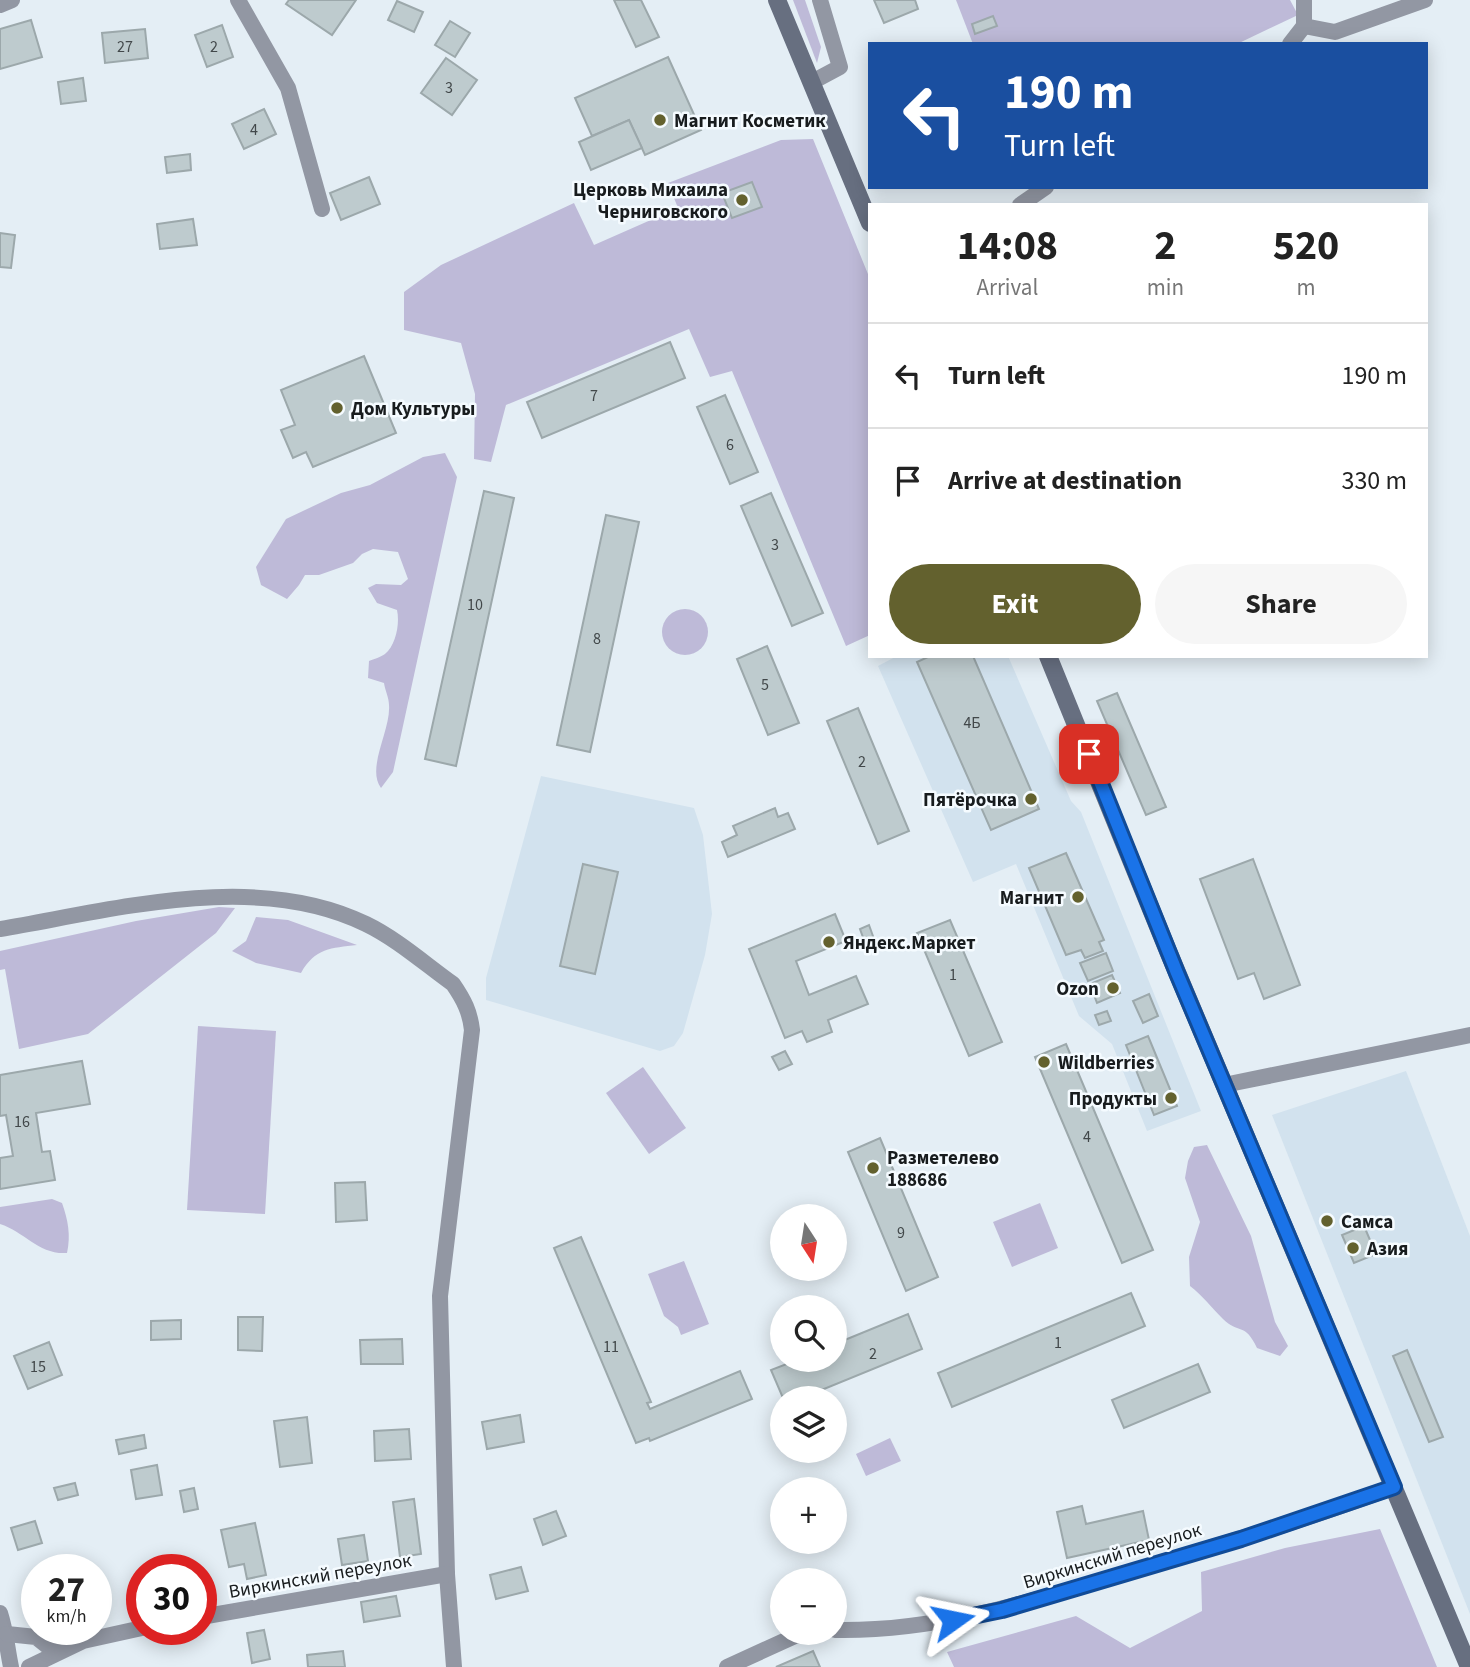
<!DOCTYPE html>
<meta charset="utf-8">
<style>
body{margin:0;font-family:"Source Sans 3",sans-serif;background:#f6f6f6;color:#222;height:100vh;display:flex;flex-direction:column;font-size:26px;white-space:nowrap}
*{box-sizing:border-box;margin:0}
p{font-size:23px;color:#767676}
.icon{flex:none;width:38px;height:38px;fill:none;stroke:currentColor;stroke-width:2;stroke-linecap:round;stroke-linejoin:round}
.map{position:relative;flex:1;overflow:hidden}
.details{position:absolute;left:868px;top:203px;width:560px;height:455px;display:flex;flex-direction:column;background:#fff;border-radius:0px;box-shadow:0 4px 18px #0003}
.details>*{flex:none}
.top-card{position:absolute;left:868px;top:42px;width:560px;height:147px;border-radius:0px;box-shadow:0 4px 18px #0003;background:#1a4fa0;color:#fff;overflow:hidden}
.needle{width:46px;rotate:168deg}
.tools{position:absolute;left:770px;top:1204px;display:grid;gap:14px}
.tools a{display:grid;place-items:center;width:77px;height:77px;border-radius:50%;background:#fff;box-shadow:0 4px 18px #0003;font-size:35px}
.speed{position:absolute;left:21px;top:1554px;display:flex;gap:14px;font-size:35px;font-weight:700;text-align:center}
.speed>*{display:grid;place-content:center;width:91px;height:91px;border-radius:50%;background:#fff;box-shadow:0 4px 18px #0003;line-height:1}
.speed small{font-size:18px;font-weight:400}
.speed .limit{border:10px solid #d22;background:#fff;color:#111}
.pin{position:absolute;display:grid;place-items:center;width:60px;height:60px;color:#fff;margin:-30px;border-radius:14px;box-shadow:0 4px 10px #0006}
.me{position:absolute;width:77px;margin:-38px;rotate:78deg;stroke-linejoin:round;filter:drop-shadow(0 0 5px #0008)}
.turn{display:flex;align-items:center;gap:24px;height:147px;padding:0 21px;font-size:32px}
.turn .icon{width:91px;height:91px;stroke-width:2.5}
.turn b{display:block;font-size:49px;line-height:60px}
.eta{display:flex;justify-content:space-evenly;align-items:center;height:119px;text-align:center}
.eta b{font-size:42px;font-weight:700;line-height:49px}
.button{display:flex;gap:14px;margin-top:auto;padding:14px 21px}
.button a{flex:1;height:80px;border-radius:42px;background:#63612e;color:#fff;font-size:28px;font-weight:700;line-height:80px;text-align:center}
.button a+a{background:#f6f6f6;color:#222}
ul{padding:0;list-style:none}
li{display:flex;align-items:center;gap:21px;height:105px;padding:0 21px;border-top:2px solid #e0e0e0}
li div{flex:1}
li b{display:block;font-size:26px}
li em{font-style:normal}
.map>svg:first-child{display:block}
.built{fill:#d2e2ee}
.green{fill:#bebad8}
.building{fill:#becbce;stroke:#9ca8ab;stroke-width:2}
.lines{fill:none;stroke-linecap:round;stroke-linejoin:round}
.street{stroke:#9297a3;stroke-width:16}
.secondary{stroke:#676f80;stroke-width:18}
.route-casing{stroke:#114b97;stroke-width:18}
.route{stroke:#1a73e8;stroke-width:12}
.poi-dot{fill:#63612e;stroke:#f5fbff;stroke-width:2.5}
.labels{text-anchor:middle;stroke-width:5;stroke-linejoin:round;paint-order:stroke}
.number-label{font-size:16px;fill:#42484a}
.poi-label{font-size:19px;font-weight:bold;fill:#181c1e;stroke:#f5fbff;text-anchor:start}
.street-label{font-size:19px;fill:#181c1e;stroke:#f5fbff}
</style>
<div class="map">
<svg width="1470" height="1667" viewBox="0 0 1470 1667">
<rect width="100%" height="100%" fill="#e4eef5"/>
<g class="built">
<path d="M897,656H1008L1071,801L1081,812L1201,1111L1147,1131L1112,1044L1079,1016L1016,864L973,882L878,666Z"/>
<path d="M541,776L694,808L703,835L712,914L705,955L683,1033L674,1046L660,1051L486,1000V978Z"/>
<path d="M1406,1071L1470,1236V1614L1272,1115Z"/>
</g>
<g class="green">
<path d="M793,0H805L821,47L817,63Z"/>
<path d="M956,0H1290L1298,15L1237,44H973Z"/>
<path d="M813,139L870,279V635L846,646L732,371L710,377L689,329L506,405L491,462L474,459L475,394L461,343L404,330V292L441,265L574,203L594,245L678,208L668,183L781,140Z"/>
<path d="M445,453L457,477L393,772L381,788C366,768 391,730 389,705C389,698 385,690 384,683L368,678L369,661C374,659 381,657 385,654C396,645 400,623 397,610L377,603L368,588L376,584L401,585L408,579L398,552L373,549L362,554L353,563L319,575H305L299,585L287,599L261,585L256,567L286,519L341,493L370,485L423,457Z"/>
<circle cx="685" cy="632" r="23"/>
<path d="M219,907L235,908L216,933L88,1034L19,1049L5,969L0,970V951L136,921Z"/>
<path d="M256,917L288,920L357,945C331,948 315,948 301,973L256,963L232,951L246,941Z"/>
<path d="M198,1026L276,1031L265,1214L187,1210Z"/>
<path d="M643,1067L686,1128L649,1154L606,1093Z"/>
<path d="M1207,1145L1251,1236L1275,1322L1288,1346L1280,1356L1257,1348C1245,1322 1238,1334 1223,1319C1211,1307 1203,1296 1190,1286L1189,1257L1200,1222L1185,1178L1188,1161L1194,1147Z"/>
<path d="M52,1199L62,1203C68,1220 71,1235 67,1253C39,1255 25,1232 0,1224V1207Z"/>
<path d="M1040,1203L1058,1248L1012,1267L993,1222Z"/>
<path d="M684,1261L709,1324L681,1335L678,1327L664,1316L648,1274Z"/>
<path d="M890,1438L901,1461L866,1476L856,1454Z"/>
<path d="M1380,1529L1437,1667H954L947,1652L1076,1616L1130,1648L1202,1611L1201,1572L1285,1548Z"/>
</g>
<g class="building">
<path d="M289,0H356L332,35L286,4Z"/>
<path d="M614,0H641L659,37L636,47Z"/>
<path d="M874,0H915L918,9L884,23Z"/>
<path d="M397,1L423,12L414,32L388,20Z"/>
<path d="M993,16L997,26L975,34L972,24Z"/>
<path d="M31,20L42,57L0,69V29Z"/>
<path d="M450,21L470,33L455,57L435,45Z"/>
<path d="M222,25L233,57L207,67L195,35Z"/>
<path d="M145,29L148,58L105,63L102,33Z"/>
<path d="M668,57L701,130L645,155L629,120L592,136L575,98Z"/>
<path d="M446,58L477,80L452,115L421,93Z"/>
<path d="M83,78L86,101L61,104L58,82Z"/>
<path d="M264,109L276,134L244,149L232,124Z"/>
<path d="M629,120L642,148L591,170L579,142Z"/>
<path d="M190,154L191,170L167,173L165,157Z"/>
<path d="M369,177L380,204L341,220L330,193Z"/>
<path d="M752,182L762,207L732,218L722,193Z"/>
<path d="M193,219L197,245L160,249L157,224Z"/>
<path d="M0,233L15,235L11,268L0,267Z"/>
<path d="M670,342L685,378L542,438L527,402Z"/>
<path d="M364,356L396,433L313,467L306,452L293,458L281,430L295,425L281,390Z"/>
<path d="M725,395L758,472L730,484L697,407Z"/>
<path d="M484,491L514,498L456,766L425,759Z"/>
<path d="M771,493L823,613L792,626L741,506Z"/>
<path d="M606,515L639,522L590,752L557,745Z"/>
<path d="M767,646L799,723L768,735L737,659Z"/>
<path d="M930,656H973L1039,809L991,830L917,662Z"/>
<path d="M1117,693L1166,807L1146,815L1097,701Z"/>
<path d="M858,708L909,831L878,844L827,721Z"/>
<path d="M775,808L778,817L788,813L795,829L728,857L722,842L737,835L733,826Z"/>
<path d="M1066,853L1104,940L1099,942L1103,951L1085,958L1081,950L1066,955L1029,868Z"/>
<path d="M1253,859L1300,985L1264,999L1254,973L1238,979L1200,879Z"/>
<path d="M583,864L618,872L595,974L560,966Z"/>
<path d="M835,914L846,941L796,961L809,995L856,976L868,1004L828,1020L832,1032L807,1042L802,1031L785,1038L749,949Z"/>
<path d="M950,920L1002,1042L969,1056L917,933Z"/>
<path d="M869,925L874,939L865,943L860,929Z"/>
<path d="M1106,953L1113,971L1088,981L1080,963Z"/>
<path d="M1112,975L1120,993L1097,1003L1090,984Z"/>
<path d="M1149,994L1158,1016L1143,1023L1133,1001Z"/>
<path d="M1107,1011L1111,1021L1099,1025L1095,1015Z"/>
<path d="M1148,1036L1177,1106L1154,1115L1126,1045Z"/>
<path d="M1066,1044L1153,1250L1122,1263L1035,1057Z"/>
<path d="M785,1051L792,1064L779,1070L772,1057Z"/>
<path d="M82,1061L90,1104L36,1113L42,1152L50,1151L55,1180L0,1189V1158L13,1156L6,1115L0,1116V1075Z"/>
<path d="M880,1138L938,1277L906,1291L848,1152Z"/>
<path d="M365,1182L367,1220L336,1222L335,1183Z"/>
<path d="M1364,1226L1376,1254L1354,1263L1342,1235Z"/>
<path d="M581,1237L651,1402L647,1403L650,1409L740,1371L752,1399L650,1441L649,1438L636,1443L554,1248Z"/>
<path d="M1131,1293L1145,1326L952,1407L938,1373Z"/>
<path d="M908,1314L922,1349L802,1398H783L771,1370L797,1360H835V1344Z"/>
<path d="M238,1317H263L262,1351L238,1350Z"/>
<path d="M181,1320V1339L151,1340V1321Z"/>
<path d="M402,1339L403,1364H361L360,1340Z"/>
<path d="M49,1342L62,1375L28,1389L14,1356Z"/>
<path d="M1407,1350L1443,1437L1429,1442L1393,1356Z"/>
<path d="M1198,1364L1210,1392L1124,1428L1112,1400Z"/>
<path d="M520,1415L524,1442L487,1449L482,1422Z"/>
<path d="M307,1417L312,1463L280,1467L274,1421Z"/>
<path d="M409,1429L411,1459L375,1461L374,1431Z"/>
<path d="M144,1435L146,1448L119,1454L116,1440Z"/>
<path d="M157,1465L162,1495L136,1499L131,1470Z"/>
<path d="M75,1483L78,1495L58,1500L54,1488Z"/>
<path d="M194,1488L198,1509L184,1512L180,1491Z"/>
<path d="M414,1499L421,1554L400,1557L393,1502Z"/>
<path d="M1082,1506L1086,1524L1143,1511L1149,1540L1067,1558L1057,1512Z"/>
<path d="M556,1511L566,1536L543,1545L534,1519Z"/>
<path d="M35,1521L42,1543L18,1550L11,1528Z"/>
<path d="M255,1523L266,1575L247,1579L244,1564L229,1567L221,1530Z"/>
<path d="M364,1535L368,1561L342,1565L338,1539Z"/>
<path d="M521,1567L528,1591L496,1599L490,1575Z"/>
<path d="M396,1596L400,1616L364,1622L361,1602Z"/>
<path d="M264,1630L270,1659L252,1663L247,1633Z"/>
<path d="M343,1651L345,1667H308L307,1655Z"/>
<path d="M813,1651L820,1667H776Z"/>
</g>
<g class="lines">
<g class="street">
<path d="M238,0L288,88L322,209"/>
<path d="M0,5L12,0"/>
<path d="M1304,26L1335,32L1425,0"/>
<path d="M1290,44L1304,26V0"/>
<path d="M812,82L840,67L820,0"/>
<path d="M1020,205L1046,187"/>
<path d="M0,929C114,910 256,870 366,924C397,939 425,964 453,984C464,1000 470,1012 472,1030L440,1296L447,1574L454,1667"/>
<path d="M1224,1085L1470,1035"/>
<path d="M0,1613C6,1631 7,1648 11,1667"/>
<path d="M201,1617L447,1574"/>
<path d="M835,1630C939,1632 1037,1600 1136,1570C1222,1544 1309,1519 1394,1487"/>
<path d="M7,1634L36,1637L56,1653"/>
<path d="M29,1667L83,1641L142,1628"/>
<path d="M727,1667L795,1636L810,1633"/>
</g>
<g class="secondary">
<path d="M777,0L870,223"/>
<path d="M1048,656L1168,951L1469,1667"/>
</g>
</g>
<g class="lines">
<defs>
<path id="route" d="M953,1620L1002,1610L1241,1539L1394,1487L1177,973L1089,754"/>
</defs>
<use href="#route" class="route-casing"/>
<use href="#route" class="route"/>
</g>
<g class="poi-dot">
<circle cx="660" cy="120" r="7"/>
<circle cx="742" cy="200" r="7"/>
<circle cx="337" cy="408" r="7"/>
<circle cx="1031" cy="799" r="7"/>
<circle cx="1078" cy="897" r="7"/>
<circle cx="829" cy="942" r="7"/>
<circle cx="1113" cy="988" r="7"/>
<circle cx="1044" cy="1062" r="7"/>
<circle cx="1171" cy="1098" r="7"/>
<circle cx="873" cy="1168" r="7"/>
<circle cx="1327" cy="1221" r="7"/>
<circle cx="1353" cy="1248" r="7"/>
</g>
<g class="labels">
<g class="number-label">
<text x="125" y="52">27</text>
<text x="214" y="52">2</text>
<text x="449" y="93">3</text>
<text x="254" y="135">4</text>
<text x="594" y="401">7</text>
<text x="730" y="450">6</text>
<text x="775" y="550">3</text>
<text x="475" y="610">10</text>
<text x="597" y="644">8</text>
<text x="765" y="690">5</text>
<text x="972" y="728">4Б</text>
<text x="862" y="767">2</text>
<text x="953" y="980">1</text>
<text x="22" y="1127">16</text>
<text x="1087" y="1142">4</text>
<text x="901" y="1238">9</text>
<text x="1058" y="1348">1</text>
<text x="611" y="1352">11</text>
<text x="873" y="1359">2</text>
<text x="38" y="1372">15</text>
</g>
<g class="poi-label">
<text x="674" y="127">Магнит Косметик</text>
<text x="728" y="196" text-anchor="end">Церковь Михаила<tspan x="728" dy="22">Черниговского</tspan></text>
<text x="351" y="415">Дом Культуры</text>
<text x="1017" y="806" text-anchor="end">Пятёрочка</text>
<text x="1064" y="904" text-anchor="end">Магнит</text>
<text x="843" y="949">Яндекс.Маркет</text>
<text x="1099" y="995" text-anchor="end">Ozon</text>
<text x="1058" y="1069">Wildberries</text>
<text x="1157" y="1105" text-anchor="end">Продукты</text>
<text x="887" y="1164">Разметелево<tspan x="887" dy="22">188686</tspan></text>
<text x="1341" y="1228">Самса</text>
<text x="1367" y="1255">Азия</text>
</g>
<g class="street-label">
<text transform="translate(1112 1555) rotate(-17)" y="7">Виркинский переулок</text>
<text transform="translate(320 1575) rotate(-10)" y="7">Виркинский переулок</text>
</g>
</g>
</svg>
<div class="tools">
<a><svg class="needle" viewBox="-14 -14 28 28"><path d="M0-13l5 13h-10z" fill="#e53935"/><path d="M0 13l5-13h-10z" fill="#767676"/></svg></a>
<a><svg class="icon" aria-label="search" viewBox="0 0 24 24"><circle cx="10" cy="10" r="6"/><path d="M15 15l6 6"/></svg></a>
<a><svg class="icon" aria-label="layers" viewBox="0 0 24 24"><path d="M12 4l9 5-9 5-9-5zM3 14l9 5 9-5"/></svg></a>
<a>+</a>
<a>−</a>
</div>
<div class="speed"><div>27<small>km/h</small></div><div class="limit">30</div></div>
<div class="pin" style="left:1089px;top:754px;background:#d93025"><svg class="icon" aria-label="arrive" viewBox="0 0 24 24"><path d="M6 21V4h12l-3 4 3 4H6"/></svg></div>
<svg class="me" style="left:953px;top:1620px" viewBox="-20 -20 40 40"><path d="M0-17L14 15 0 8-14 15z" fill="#1a73e8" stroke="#fff" stroke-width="4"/></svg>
<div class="top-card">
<div class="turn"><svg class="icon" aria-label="left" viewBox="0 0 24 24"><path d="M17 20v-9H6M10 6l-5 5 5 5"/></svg><div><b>190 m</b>Turn left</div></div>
</div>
<section class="details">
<div class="eta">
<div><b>14:08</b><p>Arrival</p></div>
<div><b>2</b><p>min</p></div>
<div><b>520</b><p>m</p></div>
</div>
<ul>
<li><svg class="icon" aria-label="left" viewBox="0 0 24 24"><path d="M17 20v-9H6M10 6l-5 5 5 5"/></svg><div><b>Turn left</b></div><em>190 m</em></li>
<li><svg class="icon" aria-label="arrive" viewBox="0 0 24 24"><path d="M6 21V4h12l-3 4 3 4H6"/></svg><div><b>Arrive at destination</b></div><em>330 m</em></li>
</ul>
<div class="button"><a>Exit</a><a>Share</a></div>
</section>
</div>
